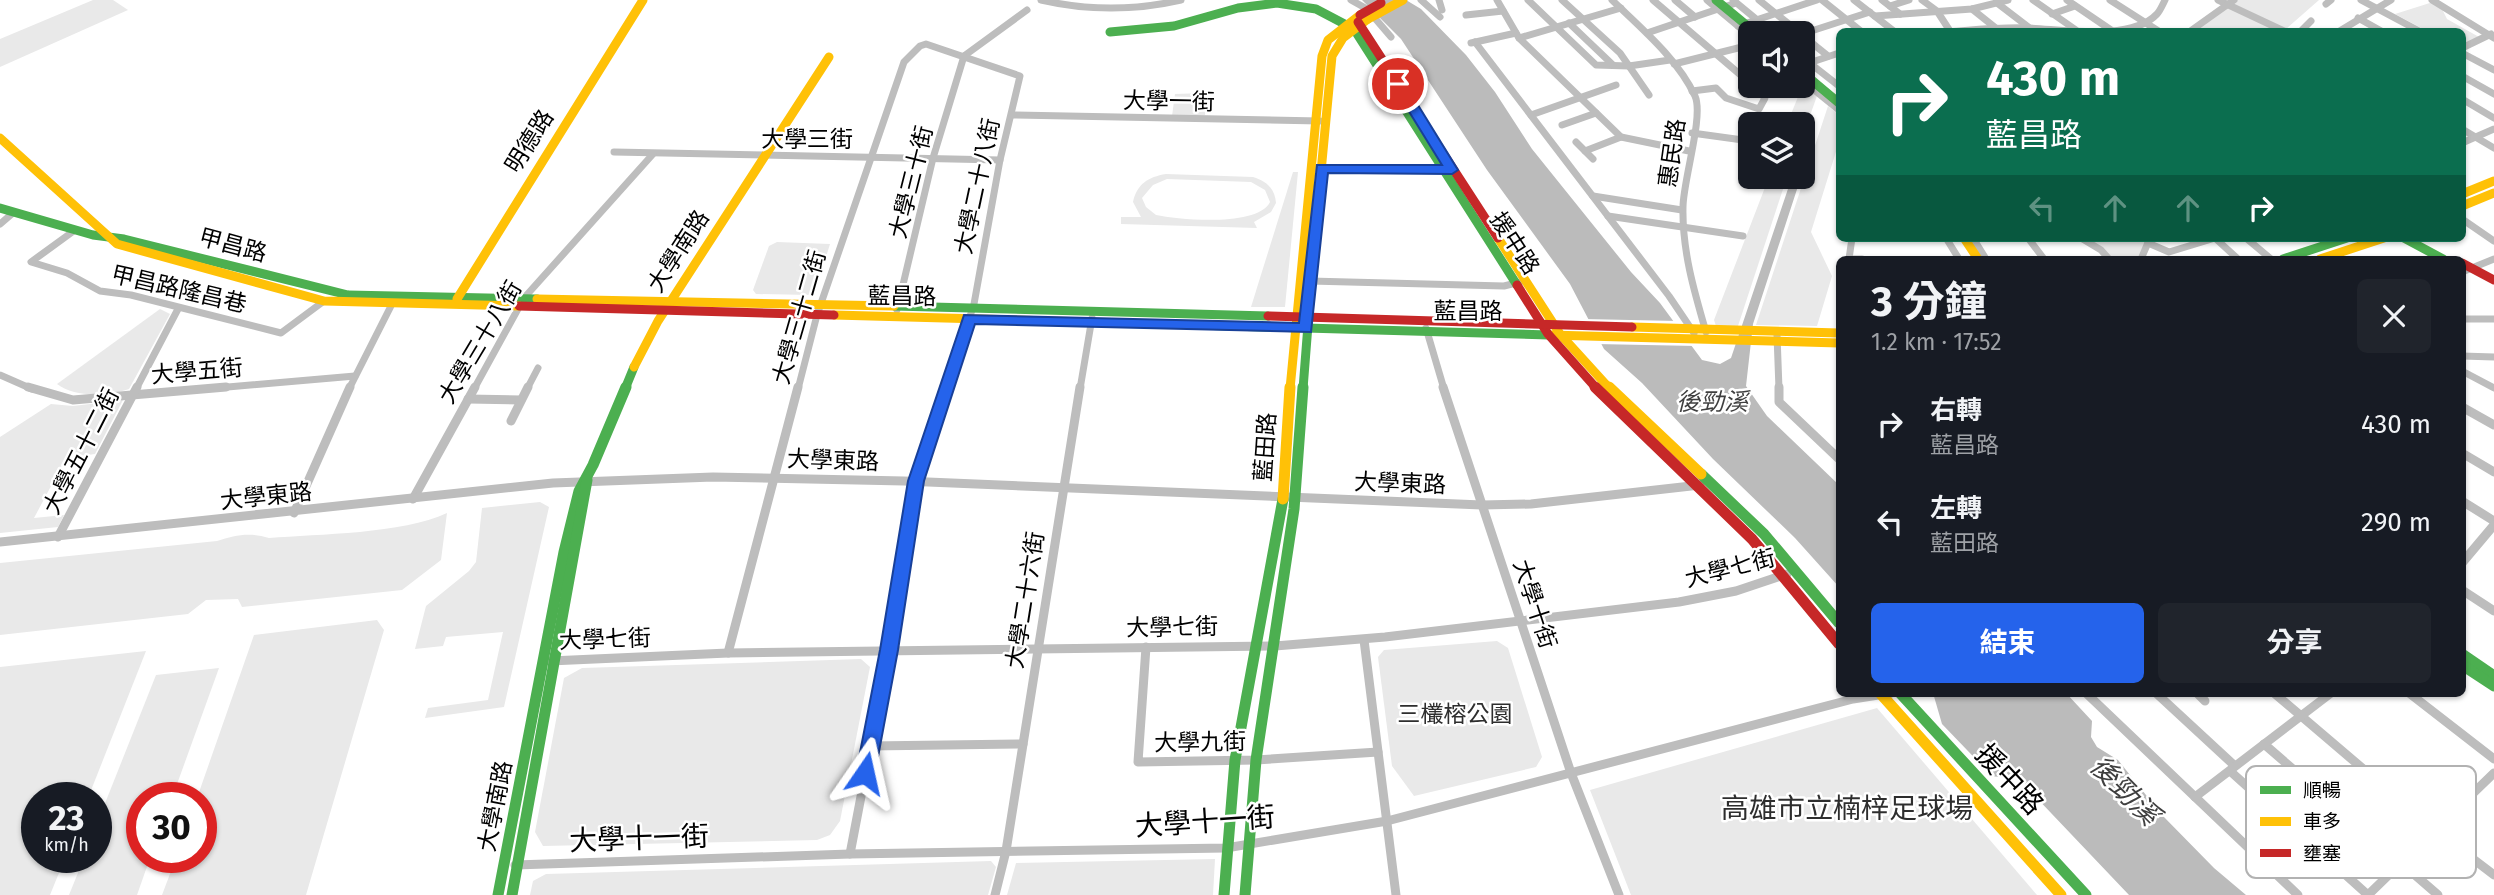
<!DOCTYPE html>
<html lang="zh-TW">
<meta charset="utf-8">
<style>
body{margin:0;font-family:"Fira Sans","Noto Sans TC",sans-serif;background:#20242c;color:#f1f3f6;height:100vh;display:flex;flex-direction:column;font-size:26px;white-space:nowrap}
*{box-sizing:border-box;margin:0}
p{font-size:23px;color:#9ea1a6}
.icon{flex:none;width:38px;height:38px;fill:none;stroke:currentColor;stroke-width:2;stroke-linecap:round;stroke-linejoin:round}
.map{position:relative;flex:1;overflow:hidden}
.sheet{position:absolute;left:1836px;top:256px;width:630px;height:441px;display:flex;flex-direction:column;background:#171b24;border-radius:10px;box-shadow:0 2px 5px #0004}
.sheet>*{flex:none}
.banner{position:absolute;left:1836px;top:28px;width:630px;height:214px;border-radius:10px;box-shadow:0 2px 5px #0004;background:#0b6e4f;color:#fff;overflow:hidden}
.buttons{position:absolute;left:1738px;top:21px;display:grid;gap:14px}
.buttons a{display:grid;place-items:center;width:77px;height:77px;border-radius:10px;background:#171b24;box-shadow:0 2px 5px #0004;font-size:35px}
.speed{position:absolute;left:21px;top:782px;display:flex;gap:14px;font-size:35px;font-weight:700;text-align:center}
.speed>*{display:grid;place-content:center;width:91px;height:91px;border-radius:50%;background:#171b24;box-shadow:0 2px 5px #0004;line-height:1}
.speed small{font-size:18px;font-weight:400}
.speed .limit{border:10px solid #d22;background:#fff;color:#111}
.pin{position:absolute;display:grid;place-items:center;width:60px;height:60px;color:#fff;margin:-30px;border:4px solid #fff;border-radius:50%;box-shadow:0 2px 7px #0007}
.me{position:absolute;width:77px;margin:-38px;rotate:11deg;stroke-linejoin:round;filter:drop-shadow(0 0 5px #0008)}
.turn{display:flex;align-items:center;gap:24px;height:147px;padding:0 35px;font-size:32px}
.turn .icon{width:91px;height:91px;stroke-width:2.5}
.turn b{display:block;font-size:49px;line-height:60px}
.lanes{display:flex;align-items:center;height:66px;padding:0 35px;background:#0003;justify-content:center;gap:35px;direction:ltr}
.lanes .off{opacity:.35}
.round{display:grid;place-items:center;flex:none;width:74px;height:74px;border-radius:10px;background:#20242c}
.summary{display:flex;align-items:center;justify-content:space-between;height:119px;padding:0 35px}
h1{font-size:42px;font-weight:700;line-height:52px}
.primary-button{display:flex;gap:14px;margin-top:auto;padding:14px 35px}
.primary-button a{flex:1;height:80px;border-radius:10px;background:#2563eb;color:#fff;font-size:28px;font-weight:700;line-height:80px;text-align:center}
.primary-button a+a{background:#20242c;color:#f1f3f6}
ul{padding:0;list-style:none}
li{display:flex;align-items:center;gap:21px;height:98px;padding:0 35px}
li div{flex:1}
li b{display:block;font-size:26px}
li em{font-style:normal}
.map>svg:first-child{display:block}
.green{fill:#e9e9e9;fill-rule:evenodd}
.water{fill:#bbb}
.pier{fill:#fff}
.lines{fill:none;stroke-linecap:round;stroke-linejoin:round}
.street-far1{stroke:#bdbdbd;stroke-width:7}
.street{stroke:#bdbdbd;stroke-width:9}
.fast-far1{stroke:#4caf50;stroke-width:9}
.fast{stroke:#4caf50;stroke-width:11}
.slow-far1{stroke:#ffc107;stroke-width:9}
.slow{stroke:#ffc107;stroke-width:11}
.jam-far1{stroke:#c62828;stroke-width:9}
.jam{stroke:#c62828;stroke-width:11}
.slow-bridge{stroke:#ffc107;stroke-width:9}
.jam-bridge{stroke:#c62828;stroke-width:9}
.route{fill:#2563eb;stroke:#184099;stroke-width:2}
.labels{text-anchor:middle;stroke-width:5;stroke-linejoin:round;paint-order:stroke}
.street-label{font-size:23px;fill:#000;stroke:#fff}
.park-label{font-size:23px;fill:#2e2e2e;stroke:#fff}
.water-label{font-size:24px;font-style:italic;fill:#3f3f3f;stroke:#fff}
.near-street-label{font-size:28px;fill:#000;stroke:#fff}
.near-water-label{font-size:28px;font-style:italic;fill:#3f3f3f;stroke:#fff}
.near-park-label{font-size:28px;fill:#2e2e2e;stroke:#fff}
.key{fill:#fff;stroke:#b2b2b2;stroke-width:2}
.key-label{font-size:19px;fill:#000}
</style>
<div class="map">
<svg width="2494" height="895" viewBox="0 0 2494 895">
<rect width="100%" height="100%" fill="#fff"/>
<g class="green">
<path d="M93,0H113L128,10L0,67V39Z"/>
<path d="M2233,0H2319L2285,30L2229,3Z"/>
<path d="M2433,2L2441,7L2447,19L2479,37L2462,44V32L2427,31L2395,14Z"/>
<path d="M2226,5L2281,32H2193Z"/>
<path d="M1802,87L1817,96L1803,135L1802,124H1787Z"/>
<path d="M1204,93L1208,95L1205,115L1172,116L1175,94Z"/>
<path d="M1828,106L1839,115V142L1811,232L1832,276L1817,326L1756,325Z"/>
<path d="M1293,172H1298L1285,307H1251Z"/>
<path d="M1166,174L1253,177C1266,181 1275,188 1276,203L1271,212L1254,222L1257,228L1121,224V217H1141L1133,202C1137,184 1148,177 1166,174ZM1167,179L1251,182L1265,190L1270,202C1258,227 1180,220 1156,215L1146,207L1142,198L1153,185Z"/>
<path d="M1769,177H1787L1738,326H1716L1714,320Z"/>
<path d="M2080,238H2147L2137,259H2106L2096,248Z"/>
<path d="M777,242L830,244L815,292L810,295L756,294L753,290L769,246Z"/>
<path d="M160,309L170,314L129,389C107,396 75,398 57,384Z"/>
<path d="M123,400L95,454L66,458L34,518L64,515L58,527L0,533V437L51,404L73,406Z"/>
<path d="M540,502L549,507L504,707L425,718L428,708L488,700L503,632L446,637L443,646L415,649L426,606L469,571L476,562L482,508Z"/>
<path d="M447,513L441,560L402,590L242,607L238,599L206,600L188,614L0,635V563L217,541C235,535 250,532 269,538C319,534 402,534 447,513Z"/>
<path d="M377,620L384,630L306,895H162L176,858H201V798H197L254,635Z"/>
<path d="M1497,641L1508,648L1542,757L1536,767L1414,796L1392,766L1378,657L1384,650Z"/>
<path d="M146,651L88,798H37V858H65L50,895H0V667Z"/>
<path d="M861,659L870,667L840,821L830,835L817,840L543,846L535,832L564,678L582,668Z"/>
<path d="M219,668L172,798H142V858H150L137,895H69L84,858H96V826L156,675Z"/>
<path d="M1877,708L2037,895H1631L1590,790Z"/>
<path d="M1215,859L1213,895H1007L1016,863Z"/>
<path d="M991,861L996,867L988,895H530L533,881L546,874Z"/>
</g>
<g class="water">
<path d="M1362,0H1406L1421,9L1466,55L1495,92L1532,149L1631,272L1660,303L1702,360L1720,364L1731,358L1792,177H1801L1753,324L1746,386L1767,416L1839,485V587L1795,538L1713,459L1642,383L1604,349L1570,284L1487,170L1401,39Z"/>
<path d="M1933,693H2066L2092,721L2091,737L2097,747L2118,760L2162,815L2214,868L2246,895H2129L2031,792C2023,775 2008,779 1992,776L1942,724Z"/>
</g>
<path class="pier" d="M1583,319L1678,321L1696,346L1596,344Z"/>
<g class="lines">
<g class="street-far1">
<path d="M1041,0C1089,11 1133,11 1181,0"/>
<path d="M1351,0L1367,9L1391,37"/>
<path d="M1421,0L1440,17"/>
<path d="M1439,0L1442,10"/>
<path d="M1497,0L1519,38L1621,137L1689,151"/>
<path d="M1528,0L1596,65L1629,66L1670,60"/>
<path d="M1562,0L1620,53L1649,95"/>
<path d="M1612,0C1641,28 1678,59 1695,96C1704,116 1683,181 1683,207C1682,250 1694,291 1706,332"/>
<path d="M1653,0L1750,83"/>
<path d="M1675,0L1695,17"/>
<path d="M1707,0L1750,36"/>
<path d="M1733,0L1773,33"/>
<path d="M1759,0L1800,33"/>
<path d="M1822,0L1862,32"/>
<path d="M1854,0L1895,32"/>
<path d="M1882,0L1900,14"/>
<path d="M1922,0L1937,11L1950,31"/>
<path d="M2033,0L2076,30"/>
<path d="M2067,0L2111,30"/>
<path d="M2110,0L2160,32"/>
<path d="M2218,0L2286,32"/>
<path d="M2361,0L2421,32"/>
<path d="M2432,0L2494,38"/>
<path d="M1997,3L2031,29"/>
<path d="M2326,4L2331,0"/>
<path d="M1890,6L1909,0"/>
<path d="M1972,9L1997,29"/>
<path d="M2052,14L2075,6"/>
<path d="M1466,15L1503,11"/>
<path d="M1875,16L1972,9L2008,0"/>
<path d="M2358,18L2383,32"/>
<path d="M1569,23L1613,65"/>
<path d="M1738,26L1817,0"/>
<path d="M1946,32C1973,30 2000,27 2027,28C2061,29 2131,42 2157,14C2160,11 2163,4 2165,0"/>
<path d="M2189,32L2234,0"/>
<path d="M2300,32L2311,21"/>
<path d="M2338,32L2391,0"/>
<path d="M1647,33L1736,3"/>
<path d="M1802,34L1870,12"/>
<path d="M1802,35L1828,56"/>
<path d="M1519,38L1621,8"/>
<path d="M1475,42L1669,296L1694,333"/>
<path d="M1471,43L1516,33"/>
<path d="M2462,48L2491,34"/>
<path d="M2462,53L2494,70"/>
<path d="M964,56L1027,10"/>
<path d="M1802,57L1839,86"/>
<path d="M1674,64L1750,45"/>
<path d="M2462,76L2494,94"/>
<path d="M1802,80L1839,110"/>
<path d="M1803,80L1809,63L1839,53"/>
<path d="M1692,91L1716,88L1726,98L1759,109L1765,98L1753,86"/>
<path d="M2462,99L2494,118"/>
<path d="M1012,115L1320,121"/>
<path d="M1531,115L1616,85"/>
<path d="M1562,125L1596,113"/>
<path d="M2462,129L2494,148"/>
<path d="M1692,133L1750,141"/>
<path d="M1576,142L1593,159"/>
<path d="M2462,143L2494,129"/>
<path d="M1585,151L1621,137"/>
<path d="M614,152L1000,160"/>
<path d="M1318,169L1449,170"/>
<path d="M1593,196L1682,210"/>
<path d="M1608,216L1743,236"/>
<path d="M2462,219L2494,241"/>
<path d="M0,224L14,212"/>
<path d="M75,230L31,262L67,273L100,291L131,295L281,333L324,301"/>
<path d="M1946,238L1959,259"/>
<path d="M1973,238L1986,259"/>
<path d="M2028,238L2044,259"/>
<path d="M2081,238L2101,250L2109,259"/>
<path d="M2215,238L2238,259"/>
<path d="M2246,238L2271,259"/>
<path d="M2148,243L2169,252L2215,238"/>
<path d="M1849,259L1852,238"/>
<path d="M1849,259H1862"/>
<path d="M2141,259L2150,238"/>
<path d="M2462,272L2494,259"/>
<path d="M1310,281L1504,286L1520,282"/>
<path d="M897,310L933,158L964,56"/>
<path d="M2462,319H2494"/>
<path d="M1426,328L1444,389"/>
<path d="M1777,335L1779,389"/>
<path d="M2462,356L2494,357"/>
<path d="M2462,371L2494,388"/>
<path d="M0,375L32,389"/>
<path d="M136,389L178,309"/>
<path d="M205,389L355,376"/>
<path d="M349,389L394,300"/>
<path d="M474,389L524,298L653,154"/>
<path d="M527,389L538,368"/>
<path d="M798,389L817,315L904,62L920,46L926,44L1020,76L1000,160L974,304L946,389"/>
<path d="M1080,389L1092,318"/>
</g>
<g class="street">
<path d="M28,387L73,400L226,387"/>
<path d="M1443,387L1571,773L1619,895"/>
<path d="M1779,387V402L1839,459"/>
<path d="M468,399L521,400"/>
<path d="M2462,407L2494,425"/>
<path d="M511,421L528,387"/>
<path d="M2462,453L2494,472"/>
<path d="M413,499L475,387"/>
<path d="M2462,501L2494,521"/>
<path d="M294,513L350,387"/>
<path d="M58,537L137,387"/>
<path d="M0,542L553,483L713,477L904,481L1482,505L1531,504L1700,485"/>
<path d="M2462,563L2494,525"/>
<path d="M2462,590L2494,611"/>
<path d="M1364,640L1396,895"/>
<path d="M1146,647L1138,762L1256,760L1378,752"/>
<path d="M728,653L798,387"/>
<path d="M550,661L728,653L1275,646L1385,637L1679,602L1736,591L1787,574"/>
<path d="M2086,693L2298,895"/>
<path d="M2156,693L2235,766"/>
<path d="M2197,693L2205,701"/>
<path d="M2274,693L2435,830L2494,875"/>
<path d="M2409,693L2494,759"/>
<path d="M2264,744L2438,895"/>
<path d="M870,746L1023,744"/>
<path d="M2230,771L2368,895L2494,773"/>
<path d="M2195,797L2331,693"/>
<path d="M850,854L889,650L916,481L947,387"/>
<path d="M515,865L850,854L1226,848L1387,821L1853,699L1891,693"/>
<path d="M995,895L1006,851L1080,387"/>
</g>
<g class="fast-far1">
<path d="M1716,0L1756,33"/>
<path d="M1110,32L1174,26L1238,8L1277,3L1316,9L1354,29L1517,285"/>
<path d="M1802,72L1839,103"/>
<path d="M0,208L93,235L124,239L348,295L537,299"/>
<path d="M2404,238L2443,259"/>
<path d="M2283,259L2347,238"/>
<path d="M894,306L1268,316"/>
<path d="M1196,325L1549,335"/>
<path d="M625,389L634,367"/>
<path d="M1303,389L1315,235"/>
</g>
<g class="fast">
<path d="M1701,474L1764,534L1839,623"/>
<path d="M2462,654L2494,676"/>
<path d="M2462,665L2494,686"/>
<path d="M1900,693L2086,895"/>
<path d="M498,895L564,552L579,491L593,465L626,387"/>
<path d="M512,895L587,480"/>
<path d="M1224,895L1235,760L1283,499"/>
<path d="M1245,895L1256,760L1294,509L1303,387"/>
</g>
<g class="slow-far1">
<path d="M0,138L117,244L324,301L519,306"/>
<path d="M2462,194L2494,181"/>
<path d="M2462,206L2494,193"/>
<path d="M1315,235L1332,56L1343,38L1368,19"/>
<path d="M1498,238L1560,334L1610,389"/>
<path d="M1964,238L1978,259"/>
<path d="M2320,259L2384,238"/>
<path d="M457,299L643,0"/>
<path d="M537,299L894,306"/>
<path d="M834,315L1196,325"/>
<path d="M1632,327L1839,333"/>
<path d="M1549,335L1839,343"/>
<path d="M634,367L658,321L829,57"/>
<path d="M1290,389L1322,56L1328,40L1360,15"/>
</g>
<g class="slow">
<path d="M1609,387L1701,474"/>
<path d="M1283,499L1290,387"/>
<path d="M1880,693L2061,895"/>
</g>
<g class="jam-far1">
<path d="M1358,22L1498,238"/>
<path d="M2462,263L2494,280"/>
<path d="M1517,285L1548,334L1597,389"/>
<path d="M519,306L834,315"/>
<path d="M1268,316L1632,327"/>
</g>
<path class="jam" d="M1595,387L1752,539L1839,644"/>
<path class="slow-bridge" d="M1368,19L1403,0"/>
<path class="jam-bridge" d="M1360,15L1381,3"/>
</g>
<path class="route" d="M1398,80L1405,84L1458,170L1452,174L1328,173L1311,332L975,324L924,481L898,650L875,773L872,779L865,782L858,779L856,773L880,650L908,481L964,315L1299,323L1317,165H1442L1392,84Z"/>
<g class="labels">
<g class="street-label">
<text transform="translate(1169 101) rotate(1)" y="8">大學一街</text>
<text x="807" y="147">大學三街</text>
<text transform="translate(529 141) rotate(-58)" y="8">明德路</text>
<text transform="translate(1672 153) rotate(-82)" y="8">惠民路</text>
<text transform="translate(911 182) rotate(-76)" y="8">大學三十街</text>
<text transform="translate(977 186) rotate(-78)" y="8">大學二十八街</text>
<text transform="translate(1515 243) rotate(57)" y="8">援中路</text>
<text transform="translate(233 245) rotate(15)" y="8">甲昌路</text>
<text transform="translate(678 251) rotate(-57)" y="8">大學南路</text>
<text transform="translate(179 289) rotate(13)" y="8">甲昌路隆昌巷</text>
<text transform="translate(902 296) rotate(1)" y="8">藍昌路</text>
<text x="1468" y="319">藍昌路</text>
<text transform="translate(799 317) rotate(-74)" y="8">大學三十二街</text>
<text transform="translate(480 342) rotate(-59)" y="8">大學三十八街</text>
<text transform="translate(197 371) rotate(-5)" y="8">大學五街</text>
<text transform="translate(1265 447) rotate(-86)" y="8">藍田路</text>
<text transform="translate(81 451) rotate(-63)" y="8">大學五十二街</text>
<text transform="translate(833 460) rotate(2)" y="8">大學東路</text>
<text transform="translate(1400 483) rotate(2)" y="8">大學東路</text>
<text transform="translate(266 496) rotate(-6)" y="8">大學東路</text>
<text transform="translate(1730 568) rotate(-14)" y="8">大學七街</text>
<text transform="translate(1025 600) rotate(-81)" y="8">大學二十六街</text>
<text transform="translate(1535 604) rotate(72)" y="8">大學十街</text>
<text transform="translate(1172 627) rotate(-1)" y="8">大學七街</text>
<text transform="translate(605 639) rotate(-2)" y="8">大學七街</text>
<text transform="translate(1200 742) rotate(-1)" y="8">大學九街</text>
<text transform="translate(495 806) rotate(-79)" y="8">大學南路</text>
</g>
<g class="park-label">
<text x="1455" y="722">三欉榕公園</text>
</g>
<g class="water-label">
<text x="1712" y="410">後勁溪</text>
</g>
<g class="near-street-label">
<text transform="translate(2010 779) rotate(47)" y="10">援中路</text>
<text transform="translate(1205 821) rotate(-4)" y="10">大學十一街</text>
<text transform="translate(639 838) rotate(-2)" y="10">大學十一街</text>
</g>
<g class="near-water-label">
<text transform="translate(2125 790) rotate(45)" y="10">後勁溪</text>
</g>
<g class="near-park-label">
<text x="1847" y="818">高雄市立楠梓足球場</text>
</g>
</g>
<rect x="2246" y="766" width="230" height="112" rx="10" class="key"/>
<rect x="2260" y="786" width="31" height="8" fill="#4caf50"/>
<rect x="2260" y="817" width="31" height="9" fill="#ffc107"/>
<rect x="2260" y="849" width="31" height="8" fill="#c62828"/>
<g class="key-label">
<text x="2303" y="797">順暢</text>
<text x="2303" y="828">車多</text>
<text x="2303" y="860">壅塞</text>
</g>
</svg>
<div class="buttons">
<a><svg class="icon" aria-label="sound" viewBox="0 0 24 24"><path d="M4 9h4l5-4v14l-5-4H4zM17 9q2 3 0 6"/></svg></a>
<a><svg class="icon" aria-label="layers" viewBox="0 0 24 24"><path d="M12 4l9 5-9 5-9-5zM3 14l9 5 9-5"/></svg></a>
</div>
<div class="speed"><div>23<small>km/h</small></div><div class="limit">30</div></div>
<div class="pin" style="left:1398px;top:84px;background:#d93025"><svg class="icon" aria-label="arrive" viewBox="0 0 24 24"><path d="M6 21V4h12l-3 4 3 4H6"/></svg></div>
<svg class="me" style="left:865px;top:773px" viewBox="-20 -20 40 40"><path d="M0-17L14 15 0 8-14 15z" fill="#2563eb" stroke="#fff" stroke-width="4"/></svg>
<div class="banner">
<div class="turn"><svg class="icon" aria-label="right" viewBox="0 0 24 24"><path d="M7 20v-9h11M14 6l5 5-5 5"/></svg><div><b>430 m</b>藍昌路</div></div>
<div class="lanes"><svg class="icon off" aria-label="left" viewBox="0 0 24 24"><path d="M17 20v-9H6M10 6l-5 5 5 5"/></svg><svg class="icon off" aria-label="ahead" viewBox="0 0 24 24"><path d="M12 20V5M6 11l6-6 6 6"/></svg><svg class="icon off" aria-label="ahead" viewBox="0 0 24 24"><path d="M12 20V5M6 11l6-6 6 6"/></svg><svg class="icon" aria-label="right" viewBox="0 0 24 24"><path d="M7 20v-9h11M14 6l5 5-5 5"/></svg></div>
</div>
<section class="sheet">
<div class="summary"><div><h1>3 分鐘</h1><p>1.2 km · 17:52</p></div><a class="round"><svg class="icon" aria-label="close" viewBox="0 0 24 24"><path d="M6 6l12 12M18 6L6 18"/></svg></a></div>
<ul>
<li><svg class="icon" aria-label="right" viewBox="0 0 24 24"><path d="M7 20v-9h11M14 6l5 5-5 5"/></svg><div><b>右轉</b><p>藍昌路</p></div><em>430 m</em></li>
<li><svg class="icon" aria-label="left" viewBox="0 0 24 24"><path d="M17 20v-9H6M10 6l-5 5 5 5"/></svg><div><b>左轉</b><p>藍田路</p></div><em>290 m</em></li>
</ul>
<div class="primary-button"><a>結束</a><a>分享</a></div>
</section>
</div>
